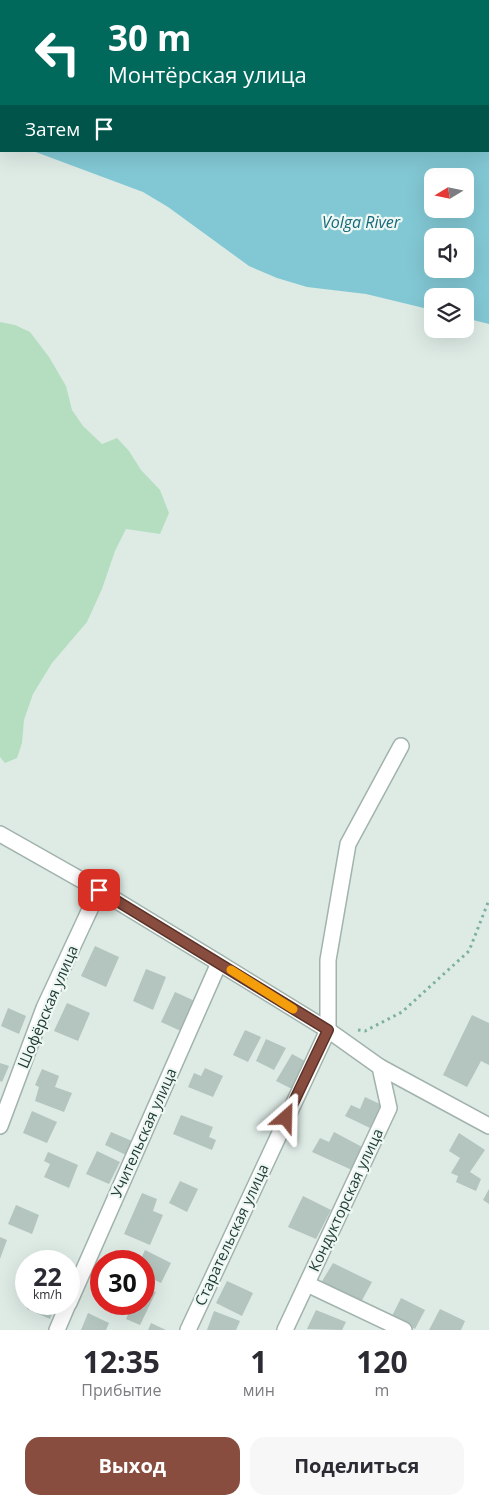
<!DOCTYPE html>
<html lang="ru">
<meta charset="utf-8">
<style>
body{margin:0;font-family:"Open Sans",sans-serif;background:#f7f7f7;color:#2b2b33;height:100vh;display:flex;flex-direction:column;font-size:19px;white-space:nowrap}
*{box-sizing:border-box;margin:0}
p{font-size:16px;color:#7c7c81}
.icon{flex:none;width:28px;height:28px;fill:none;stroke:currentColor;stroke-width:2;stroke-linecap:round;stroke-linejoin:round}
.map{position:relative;height:1330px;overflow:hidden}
.drawer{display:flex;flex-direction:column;background:#fff;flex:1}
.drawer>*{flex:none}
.banner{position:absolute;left:0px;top:0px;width:490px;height:152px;box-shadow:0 5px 20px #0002;background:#00695c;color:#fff;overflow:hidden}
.needle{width:32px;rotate:260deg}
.controls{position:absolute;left:424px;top:168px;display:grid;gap:10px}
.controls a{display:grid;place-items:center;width:50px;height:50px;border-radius:10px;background:#fff;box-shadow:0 5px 20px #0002;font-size:25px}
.speed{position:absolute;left:15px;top:1250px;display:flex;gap:10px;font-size:25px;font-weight:700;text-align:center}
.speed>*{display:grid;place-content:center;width:65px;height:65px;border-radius:50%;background:#fff;box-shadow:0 5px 20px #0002;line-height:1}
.speed small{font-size:12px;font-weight:400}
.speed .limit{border:8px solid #d22;background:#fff;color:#111}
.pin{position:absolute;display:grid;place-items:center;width:42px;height:42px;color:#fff;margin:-21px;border-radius:10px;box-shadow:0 2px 8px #0006}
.me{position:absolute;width:55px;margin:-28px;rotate:25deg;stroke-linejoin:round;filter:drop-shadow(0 0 4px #0008)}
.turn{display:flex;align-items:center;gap:18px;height:105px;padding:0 25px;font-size:22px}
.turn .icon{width:65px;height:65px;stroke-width:2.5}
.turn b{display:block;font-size:35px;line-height:42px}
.then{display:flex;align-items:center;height:48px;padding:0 25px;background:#0003;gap:10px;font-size:19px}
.eta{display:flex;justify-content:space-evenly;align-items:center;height:85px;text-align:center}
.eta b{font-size:30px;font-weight:700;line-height:35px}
.primary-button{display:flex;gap:10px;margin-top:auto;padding:10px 25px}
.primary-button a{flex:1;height:58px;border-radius:15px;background:#884d3e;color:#fff;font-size:20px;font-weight:700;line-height:58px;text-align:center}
.primary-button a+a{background:#f7f7f7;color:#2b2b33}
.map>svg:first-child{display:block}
.green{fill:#b5dec0}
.water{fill:#82c8d4;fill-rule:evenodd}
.building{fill:#b3c5be}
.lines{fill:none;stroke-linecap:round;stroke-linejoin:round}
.street-casing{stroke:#a1b3ac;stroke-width:18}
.path{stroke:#7cb0a0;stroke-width:3;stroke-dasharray:2.5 4;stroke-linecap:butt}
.street{stroke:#fff;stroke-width:15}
.route-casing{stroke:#583228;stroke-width:12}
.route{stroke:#884d3e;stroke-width:9}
.slow{stroke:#f59e0b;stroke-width:9}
.labels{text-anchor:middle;stroke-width:4.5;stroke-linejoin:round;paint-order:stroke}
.street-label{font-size:15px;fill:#1e3b33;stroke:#eef7f3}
.water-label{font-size:16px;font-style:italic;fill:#166a7a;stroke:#eef7f3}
</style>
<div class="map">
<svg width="489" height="1330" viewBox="0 0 489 1330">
<rect width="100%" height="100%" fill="#deebe5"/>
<path class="green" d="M0,322L15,325L30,332L49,357L66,386L72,410L83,426L102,444L117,438L129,451L141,470L160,490L169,513L160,534L126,529L115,551L102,589L87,622L52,663L33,694L24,720L22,743L17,758L5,763L0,757Z"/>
<path class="water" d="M0,0H489V324L465,318V296H432V310L366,294L307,287L277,278L249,266L168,207L143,192L33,151H489V1H1V140L0,139ZM432,176H465V209H432ZM432,236H465V269H432Z"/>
<g class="building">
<path d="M95,946L119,957L106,987L81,976Z"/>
<path d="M146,969L166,977L153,1010L133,1001Z"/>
<path d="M175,992L197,1002L183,1032L161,1022Z"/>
<path d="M67,1003L90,1013L78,1041L54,1031Z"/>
<path d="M8,1008L26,1016L19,1034L1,1026Z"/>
<path d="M472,1015L489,1023V1065L481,1061L467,1087L443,1075Z"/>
<path d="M245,1030L261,1037L248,1062L233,1055Z"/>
<path d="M266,1039L286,1048L274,1070L256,1061Z"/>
<path d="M292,1054L307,1062L292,1089L276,1081Z"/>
<path d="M0,1063L9,1066L2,1082L0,1081Z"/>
<path d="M205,1068L223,1076L213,1097L188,1087L194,1073L201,1076Z"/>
<path d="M42,1069L59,1076L55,1087L72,1093L64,1112L35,1101L39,1087L35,1085Z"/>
<path d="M365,1097L382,1105L370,1128L345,1116L351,1105L360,1109Z"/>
<path d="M32,1111L57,1122L47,1143L23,1133Z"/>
<path d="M181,1115L213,1127L209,1137L216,1140L212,1150L173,1134Z"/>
<path d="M111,1132L132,1141L126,1155L105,1145Z"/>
<path d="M334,1132L364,1148L352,1170L312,1152L320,1138L329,1142Z"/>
<path d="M459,1133L485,1150L470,1172L481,1179L476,1191L456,1182L458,1176L451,1173L460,1158L449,1151Z"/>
<path d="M97,1151L120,1162L109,1184L86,1174Z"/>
<path d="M48,1152L78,1165L69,1188L44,1177L50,1164L44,1161Z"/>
<path d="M180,1181L198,1189L187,1212L169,1203Z"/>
<path d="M489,1189V1204L483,1200Z"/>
<path d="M142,1193L157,1199L153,1211L163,1215L150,1245L124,1234Z"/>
<path d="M303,1196L331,1210L316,1239L288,1227Z"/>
<path d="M16,1205L39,1215L32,1234L8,1224Z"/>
<path d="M0,1237L7,1240L0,1259Z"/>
<path d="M145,1250L171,1263L161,1283L144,1275V1261H140Z"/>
<path d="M333,1263L372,1282L361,1302L321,1283Z"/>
<path d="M227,1281L253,1293L242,1316L216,1303Z"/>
<path d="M144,1287L156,1292L140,1325L126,1319L133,1304H144Z"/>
<path d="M401,1298L425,1310L415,1329L392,1316Z"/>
<path d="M29,1304H56L50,1319L27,1309Z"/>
<path d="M440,1309L465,1321L461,1330H429Z"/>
<path d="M316,1310L346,1322L342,1330L307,1329Z"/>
<path d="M214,1311L240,1321L236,1330H207Z"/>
<path d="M88,1313L109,1323L106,1330H81Z"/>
<path d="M151,1323L166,1330H148Z"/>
</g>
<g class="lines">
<defs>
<g id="street">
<path d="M0,834L99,890L219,963L328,1030L380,1067L489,1126"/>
<path d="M0,1126L44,1008L99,890"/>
<path d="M307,1284L404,1330"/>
<path d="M69,1303L219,963"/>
<path d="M57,1330L68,1304"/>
<path d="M188,1330L328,1030V960L348,844L401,746"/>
<path d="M285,1330L389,1108L380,1067"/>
</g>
</defs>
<use href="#street" class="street-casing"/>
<path class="path" d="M358,1030L365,1031L402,1012L469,951L489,900"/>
<use href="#street" class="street"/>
</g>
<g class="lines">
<defs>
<path id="route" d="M99,890L328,1030L286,1118"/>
</defs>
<use href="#route" class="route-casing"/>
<use href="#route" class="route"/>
<path class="slow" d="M231,970L293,1009"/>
</g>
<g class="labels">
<g class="street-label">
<text transform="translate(48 1007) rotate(-67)" y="5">Шофёрская улица</text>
<text transform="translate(144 1133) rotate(-66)" y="5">Учительская улица</text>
<text transform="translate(346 1200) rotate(-65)" y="5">Кондукторская улица</text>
<text transform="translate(232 1235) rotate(-65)" y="5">Старательская улица</text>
</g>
<g class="water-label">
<text x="361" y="228">Volga River</text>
</g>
</g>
</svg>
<div class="controls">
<a><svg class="needle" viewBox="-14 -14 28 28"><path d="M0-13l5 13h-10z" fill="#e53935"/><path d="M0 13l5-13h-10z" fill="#7c7c81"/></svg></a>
<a><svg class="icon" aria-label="sound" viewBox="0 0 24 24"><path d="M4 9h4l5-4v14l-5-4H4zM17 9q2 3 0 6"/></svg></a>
<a><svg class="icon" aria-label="layers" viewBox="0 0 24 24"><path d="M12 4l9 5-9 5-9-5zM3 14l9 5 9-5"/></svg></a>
</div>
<div class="speed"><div>22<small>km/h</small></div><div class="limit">30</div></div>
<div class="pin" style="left:99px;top:890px;background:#d93025"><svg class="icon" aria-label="arrive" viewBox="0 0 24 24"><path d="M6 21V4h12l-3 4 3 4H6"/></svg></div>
<svg class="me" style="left:286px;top:1118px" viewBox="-20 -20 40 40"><path d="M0-17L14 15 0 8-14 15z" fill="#884d3e" stroke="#fff" stroke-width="4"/></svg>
<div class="banner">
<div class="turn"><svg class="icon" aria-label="left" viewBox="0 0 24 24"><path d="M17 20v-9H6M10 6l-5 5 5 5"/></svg><div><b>30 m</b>Монтёрская улица</div></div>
<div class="then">Затем<svg class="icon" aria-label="arrive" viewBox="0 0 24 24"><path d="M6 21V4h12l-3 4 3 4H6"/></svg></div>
</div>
</div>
<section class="drawer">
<div class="eta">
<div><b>12:35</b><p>Прибытие</p></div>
<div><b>1</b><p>мин</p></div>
<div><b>120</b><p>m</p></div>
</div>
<div class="primary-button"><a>Выход</a><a>Поделиться</a></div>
</section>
